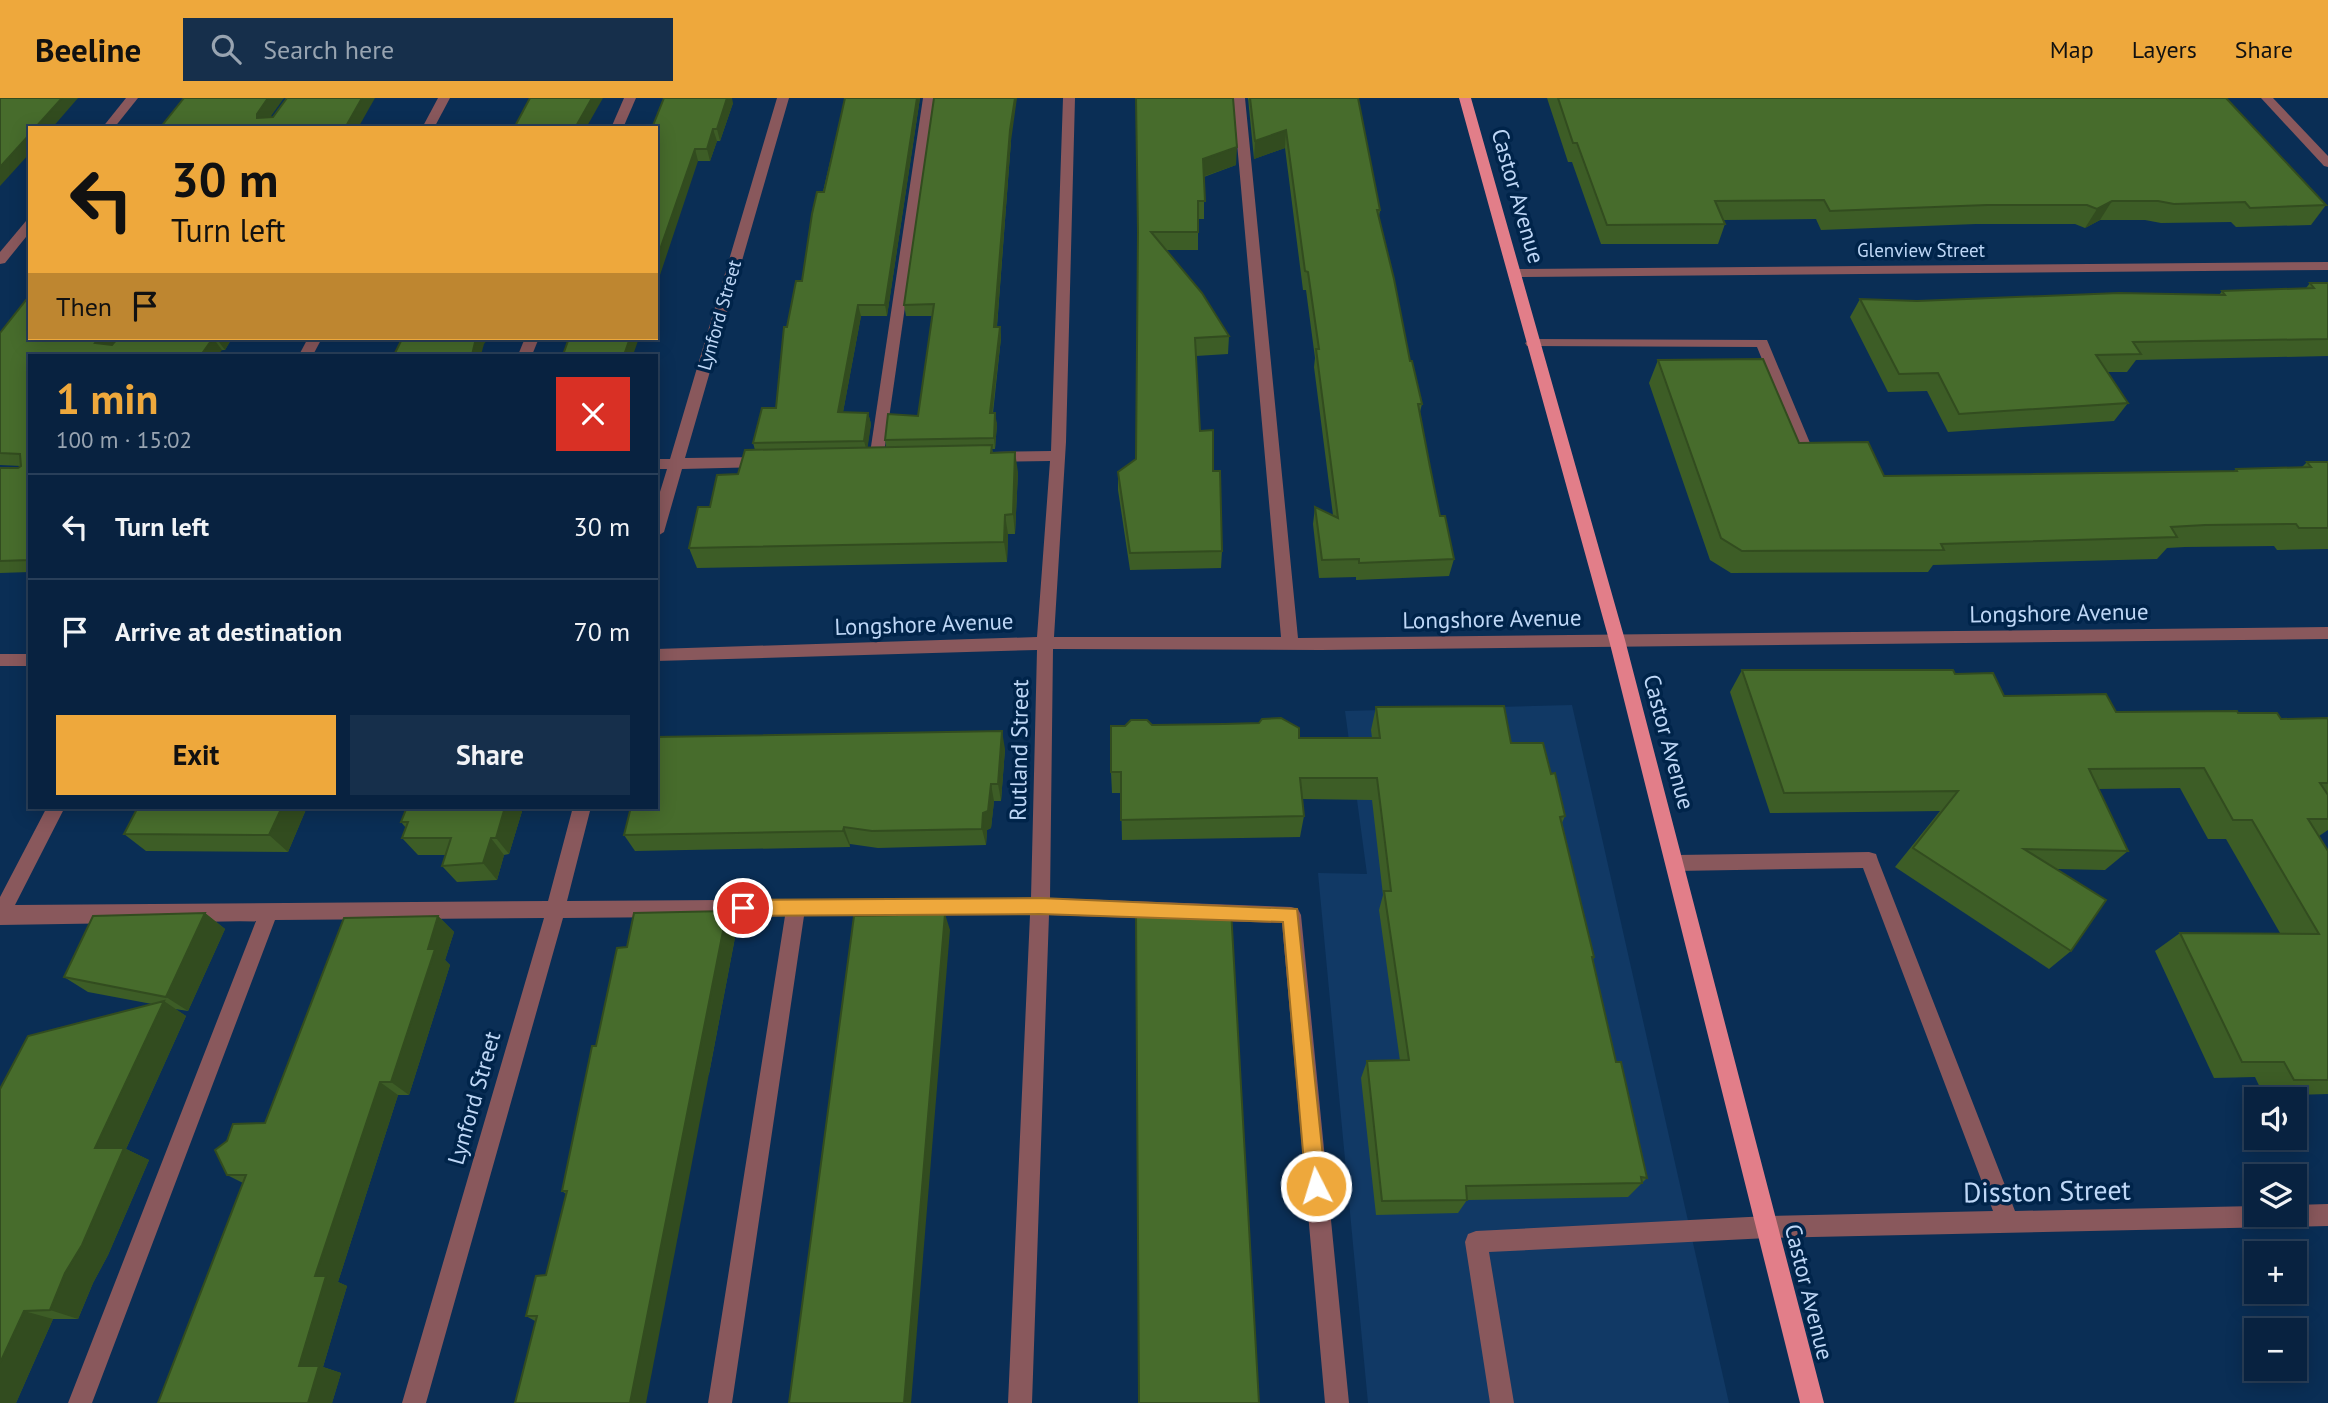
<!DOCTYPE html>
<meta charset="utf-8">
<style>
body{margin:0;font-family:"PT Sans",sans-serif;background:#162f4b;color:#f1f3f6;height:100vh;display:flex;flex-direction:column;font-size:26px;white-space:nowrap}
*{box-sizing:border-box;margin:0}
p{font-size:23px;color:#98a4b1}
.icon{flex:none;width:38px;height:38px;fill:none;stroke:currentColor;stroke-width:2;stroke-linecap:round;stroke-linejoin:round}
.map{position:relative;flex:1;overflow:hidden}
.sheet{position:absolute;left:28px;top:256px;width:630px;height:455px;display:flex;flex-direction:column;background:#082240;border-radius:0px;box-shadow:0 4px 18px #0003,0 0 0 2px #293f59}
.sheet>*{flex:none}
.banner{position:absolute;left:28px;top:28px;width:630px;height:214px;border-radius:0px;box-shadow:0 4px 18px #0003,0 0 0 2px #293f59;background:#eea83c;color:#111;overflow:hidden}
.controls{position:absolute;left:2244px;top:989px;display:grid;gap:14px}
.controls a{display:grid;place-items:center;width:63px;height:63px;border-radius:0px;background:#082240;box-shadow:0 4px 18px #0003,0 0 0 2px #293f59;font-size:35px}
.pin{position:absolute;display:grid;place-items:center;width:60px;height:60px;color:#fff;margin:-30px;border:4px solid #fff;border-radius:50%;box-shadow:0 2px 7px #0007}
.me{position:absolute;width:77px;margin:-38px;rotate:355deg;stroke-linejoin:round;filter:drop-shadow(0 0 5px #0008)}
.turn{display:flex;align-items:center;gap:24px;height:147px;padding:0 28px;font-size:32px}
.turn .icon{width:91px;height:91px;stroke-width:2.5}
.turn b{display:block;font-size:49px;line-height:60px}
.then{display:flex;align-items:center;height:66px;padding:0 28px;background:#0003;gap:14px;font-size:26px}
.round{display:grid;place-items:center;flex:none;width:74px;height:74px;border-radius:0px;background:#162f4b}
.overview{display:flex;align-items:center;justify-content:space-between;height:119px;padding:0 28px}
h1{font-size:42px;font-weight:800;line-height:52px;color:#eea83c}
.cta{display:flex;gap:14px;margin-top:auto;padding:14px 28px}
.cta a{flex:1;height:80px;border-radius:0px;background:#eea83c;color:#111;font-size:28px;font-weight:800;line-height:80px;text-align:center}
.cta a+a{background:#162f4b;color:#f1f3f6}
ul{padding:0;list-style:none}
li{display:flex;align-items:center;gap:21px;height:105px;padding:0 28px;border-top:2px solid #293f59}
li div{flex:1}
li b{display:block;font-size:26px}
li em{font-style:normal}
header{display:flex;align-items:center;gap:42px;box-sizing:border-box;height:98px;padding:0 35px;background:#eea83c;color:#111}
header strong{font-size:33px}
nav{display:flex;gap:38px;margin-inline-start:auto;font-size:24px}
.search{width:490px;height:63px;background:#162f4b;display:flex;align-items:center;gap:18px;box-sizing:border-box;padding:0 24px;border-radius:0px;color:#98a4b1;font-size:26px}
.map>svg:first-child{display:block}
.built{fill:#113965}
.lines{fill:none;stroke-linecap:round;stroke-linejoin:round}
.minor{fill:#89585c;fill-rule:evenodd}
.major{fill:#e27e89;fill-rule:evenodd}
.wall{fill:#3d5d26}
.shaded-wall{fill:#324c1f}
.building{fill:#476c2c;stroke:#324c1f;stroke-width:2}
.route{fill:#eea83c;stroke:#9b6d27;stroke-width:2}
.labels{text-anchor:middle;stroke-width:7;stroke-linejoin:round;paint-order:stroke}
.far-street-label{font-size:19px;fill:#bed7f6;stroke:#00244a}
.street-label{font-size:23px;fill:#bed7f6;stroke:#00244a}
.near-street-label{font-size:28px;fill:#bed7f6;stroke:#00244a}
</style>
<header>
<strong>Beeline</strong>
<div class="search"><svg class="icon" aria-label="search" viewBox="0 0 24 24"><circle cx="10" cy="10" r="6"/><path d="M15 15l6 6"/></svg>Search here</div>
<nav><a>Map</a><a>Layers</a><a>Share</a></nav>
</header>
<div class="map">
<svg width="2328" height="1305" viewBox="0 0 2328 1305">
<rect width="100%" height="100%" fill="#0a2e55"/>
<path class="built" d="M1572,607L1729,1305H1368L1318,775L1367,776L1345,613Z"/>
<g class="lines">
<g class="minor">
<path d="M126,0H138L114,30H102Z"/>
<path d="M438,0H450L434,30H422Z"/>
<path d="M624,0H636L623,30H611Z"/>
<path d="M777,0H789L685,360L765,359L772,364L765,369L682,371L664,434L656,439V407L667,371H656V361H670Z"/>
<path d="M923,0H935L883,362L876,367L869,362Z"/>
<path d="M1063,0H1075L1066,344L1054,539H1281L1233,0H1245L1298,540L2328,529V541L1321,552L1053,551L1050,800L1291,809L1298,811L1301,817L1349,1305H1325L1282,825L1049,817L1032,1305H1008L1030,817L804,818L732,1305H708L785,818L563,820L426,1305H402L544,820L275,822L92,1305H68L256,823L0,827V799L47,709H65L15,807L548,803L573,709H591L567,803L1031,800L1037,552L656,563V551L1037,539L1050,363L992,364L985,359L992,354L1051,353Z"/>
<path d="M2261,0H2273L2328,58V69L2324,68Z"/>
<path d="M30,122V134L5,165L0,166V154L26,123Z"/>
<path d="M2328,164V172L1515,179L1509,175L1515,171Z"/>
<path d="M308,240H322L313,257H299Z"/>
<path d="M525,240H539L532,257H518Z"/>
<path d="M1532,241L1767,242L1815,357L1808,362L1801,357L1757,249L1527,248L1525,245Z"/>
<rect x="0" y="556" width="30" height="12"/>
<path d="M1869,754L1876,756L1878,762L2015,1113L2256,1108V1116H2294V1107L2328,1106V1128L1768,1140L1489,1154L1514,1305H1490L1465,1144L1468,1136L1476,1133L1768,1118L1993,1113L1863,770L1676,773L1669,771L1667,765L1669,759L1676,757Z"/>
</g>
<path class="major" d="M1459,0H1471L1625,542L1824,1305H1800L1609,542Z"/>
</g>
<g class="wall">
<path d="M845,0H920L887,218H861L843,314L868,315L871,326L867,350L886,349L885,342L918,318L932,218H906L904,207L1011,43L997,229H1000L1001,240L993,315L997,326L995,351H992L993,355L1018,374L1015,436H1008L1007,464L697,470L689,450L710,409L738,376L755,352L753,345L776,310L787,229L802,183Z"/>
<path d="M1136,0L1236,67L1204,79V121H1198V152H1166L1229,238L1228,256L1196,258L1200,333L1213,373L1222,453L1221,470L1130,472L1118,392V374L1136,361L1138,136Z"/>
<path d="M1248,0H1358L1380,112L1379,119L1410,263L1422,306L1420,314L1430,369L1440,418L1454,461L1449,478L1356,482V479L1319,480L1313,426L1315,409L1333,417L1314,269L1315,260L1306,192H1303L1285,50L1254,61Z"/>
<path d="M1547,0H2226L2326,107L2311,127L2236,129L2231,124L2161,125L2145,122H2100L2085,130L2075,126H1976L1821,132L1816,121L1723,122L1725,126L1718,146H1601L1572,64H1568Z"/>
<path d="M733,5L720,43H717L710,63H698L656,30Z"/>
<path d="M2310,185H2328V258L2136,262L2127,274H2108L2128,305L2114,323L1948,334L1927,293L1888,294L1850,219L1860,201L1917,203L2219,197L2222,193L2306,190Z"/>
<path d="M0,235L113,247L118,240H232L225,252L30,257V474L0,475V370H18L21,368L0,367Z"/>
<path d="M1658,262L1799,345L1884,378L2234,373L2236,371L2301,370L2307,364H2328V451L2277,452L2274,448L2185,449L2167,450L2157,461L1933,467L1928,474L1731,475L1710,462L1649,285Z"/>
<path d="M1742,572L1955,576L2004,598L2116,614L2238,615L2281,621L2328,620V732L2319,738L2328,753V996L2264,998L2255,979L2214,980L2155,853L2180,835H2280L2226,741H2208L2180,690L2098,691L2128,753L2105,772L2056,771L2071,853L2049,871L1895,769L1940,713L1770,715L1730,594Z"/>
<path d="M1376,609L1511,645L1551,676L1565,718L1562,725L1594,859L1593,862L1616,964L1647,1080L1628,1099L1467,1102L1458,1115L1376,1117L1361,980L1367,963H1400L1379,812L1383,797L1372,702L1302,701L1304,718L1300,739L1122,742L1121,695H1112L1111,674L1152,627L1259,625L1299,640H1372L1371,632Z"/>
<path d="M1005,651L1001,703H994L991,730L987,732L986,747L878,750L850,746V749L635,753L624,737Z"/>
<path d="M307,709L288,754L146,753L124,736Z"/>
<path d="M407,709H536L535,711L523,710L509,756L504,757L497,782L457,784L442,768L446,757H418L402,740L406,730L401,724Z"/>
<path d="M727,813L737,829L709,976L535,1223L526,1218L546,1177L566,1096L562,1093L596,948L627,849Z"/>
<path d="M205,815L225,831L188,913L175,911L186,918L126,1051L149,1062L108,1157L93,1185L78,1221H53L16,1305H0V991L152,906L88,894L64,879Z"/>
<path d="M438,818L454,834L445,862L450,867L409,997H398L338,1184L347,1188L323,1269L341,1275L332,1305L243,1085L227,1077L265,1025Z"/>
</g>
<g class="shaded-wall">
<path d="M62,0H78L52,30H35Z"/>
<path d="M268,0H284L264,28L257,20V16Z"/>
<path d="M362,0H375L358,30H345Z"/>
<path d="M592,0H603L586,30H575Z"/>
<path d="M727,0H732L733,5L720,43L717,31Z"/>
<path d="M917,0H920L887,218L885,207Z"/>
<path d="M1015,0H1017L1011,43L996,240L994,229L1010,32Z"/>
<path d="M713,31L717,43L710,63L707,51Z"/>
<path d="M1286,32L1285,50L1254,61L1255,43Z"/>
<path d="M30,36V55L0,88V69Z"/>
<path d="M1237,49L1236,67L1202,79L1203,61Z"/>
<path d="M695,51L698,63L656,189V163Z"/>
<path d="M2112,103L2100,122L2085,130L2097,111Z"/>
<path d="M858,207L861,218L841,325L838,314Z"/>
<path d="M1000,229L1001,240L991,326L990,315Z"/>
<path d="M99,240H117L105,257L95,245Z"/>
<path d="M213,240L222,252L218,257H201Z"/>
<path d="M216,240H232L225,252Z"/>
<path d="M476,240H489L484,246L481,257H472Z"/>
<path d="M630,240H639L633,257H624Z"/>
<path d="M868,315L871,326L867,354L864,343Z"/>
<path d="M995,315L997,326L995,351L994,340Z"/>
<path d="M1015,354L1018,374L1015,436L1013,416Z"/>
<path d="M1005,417L1008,436L1007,464L1004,444Z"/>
<path d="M1002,633L1005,651L1001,703L998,686Z"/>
<path d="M991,686L994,703L991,730L987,732L986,747L982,731L983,715Z"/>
<path d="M282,709H307L288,754L269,737Z"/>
<path d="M505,709H522L523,710L509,756L496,740Z"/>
<path d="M844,729L850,746V749L843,733Z"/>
<path d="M491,740L504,757L497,782L483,765Z"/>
<path d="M727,813L737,829L646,1305H630Z"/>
<path d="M205,815L225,831L188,913L166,899Z"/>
<path d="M945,816L950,832L911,1305H904Z"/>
<path d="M438,818L454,834L445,862L450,867L409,997L391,984L428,851Z"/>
<path d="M164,903L186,918L126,1051L149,1062L108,1157L93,1185L78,1221L50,1212L65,1175L95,1050Z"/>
<path d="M380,984L398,997L338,1184L347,1188L323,1269L341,1275L332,1305H308L299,1268L315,1178Z"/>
<path d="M24,1213L53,1221L16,1305H0V1265Z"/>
</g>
<g class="building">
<path d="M0,0H62L35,30H30V36L0,69Z"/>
<path d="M184,0H268L257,16V20L273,19L287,0H362L345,30H160Z"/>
<path d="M530,0H592L575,30H514Z"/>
<path d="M664,0H727L717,31H713L707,51H695L656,163V30H652Z"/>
<path d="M845,0H917L885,207H858L838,314L868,315L864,343L753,345L762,310H776L784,229H787L796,183H802L812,116L817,94H824Z"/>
<path d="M934,0H1015L1010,32L994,229H1000L990,315H995L994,340L885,342L888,316L918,318L934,206L904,207Z"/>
<path d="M1136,0H1233L1237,49L1203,61L1205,103H1198V134H1151L1202,195L1229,238L1195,240L1200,333L1213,332V373H1220L1222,453L1130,455L1118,374L1136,361L1138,134Z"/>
<path d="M1250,0H1358L1380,112H1377L1394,181L1410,263H1412L1422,306H1418L1430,369L1440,418H1445L1454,461L1359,465V461L1322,462L1315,409L1338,420L1316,251H1319L1308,174L1305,173L1286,32L1255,43Z"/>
<path d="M1558,0H2226L2326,107L2250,110L2245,104L2174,106L2158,103H2112L2097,111L2087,107H1987L1830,113L1824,102L1715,103L1725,126L1607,127L1577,45H1573Z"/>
<path d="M2310,185H2328V241L2133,244L2141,256L2096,257L2128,305L1959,316L1938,275L1899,276L1860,201L1917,203L2119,195L2225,197L2222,193L2314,190Z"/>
<path d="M30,197V240H99L95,245L112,247L118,240H213L201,257H30V462L0,463V370H18L21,368L20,356L0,355V235Z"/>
<path d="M399,240H476L472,257H394L402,241H399Z"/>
<path d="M569,240H630L624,257H563Z"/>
<path d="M1763,261L1799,345L1868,344L1884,378L2237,373L2236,371L2311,369L2307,364H2328V430H2299L2296,426L2205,427L2171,429L2177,439L1941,446L1944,452L1742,453L1721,440L1658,262Z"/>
<path d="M992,347L991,355L1015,354L1013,416L1005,417L1004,444L689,450L698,409H710L717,377L738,376L745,352Z"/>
<path d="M1742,572H1953L1955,576L1993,575L2004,598L2106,596L2116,614L2237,613L2238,615H2277L2281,621L2328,620V685H2320L2328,697V721H2308L2328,753V982H2294L2284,964H2242L2180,835L2319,836L2252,722H2233L2204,670L2089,671L2128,753L2024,751L2106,802L2071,853L1913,750L1958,693L1784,695Z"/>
<path d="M1504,608L1511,645H1543L1551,676L1555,675L1565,718L1560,719L1594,859H1592L1616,964H1621L1647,1080L1641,1079L1642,1085L1466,1088L1467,1102L1382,1103L1367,963L1409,962L1384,793H1391L1377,680H1300L1304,718L1121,722V674H1111V628H1125L1131,622H1147L1152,627L1224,626L1259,625L1262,621L1281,620L1299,630V640H1380L1376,609Z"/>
<path d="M1002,633L998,686H991L988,713L983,715L982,731L872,733L844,729L843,733L624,737L631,709H656V639Z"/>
<path d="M138,709H282L269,737L124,736Z"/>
<path d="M407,709H505L496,740H491L483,765L442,768L451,740H402L408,724H401Z"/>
<path d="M1231,812L1259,1305H1139L1136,813Z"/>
<path d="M727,813L630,1305H515L537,1218H526L536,1178L546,1177L567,1093H562L589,963L592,948H596L617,850L627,849L634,815Z"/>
<path d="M205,815L166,899L64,879L93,818Z"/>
<path d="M945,816L904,1305H789L854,818Z"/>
<path d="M438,818L428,851H435L391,984H380L315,1178H326L299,1268H319L308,1305H158L246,1077H227L215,1052L227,1043L233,1026L265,1025L344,820Z"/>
<path d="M164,903L95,1050H124L82,1147L65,1175L50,1212L24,1213L0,1265V991L28,938Z"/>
</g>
<path class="route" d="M1040,800L1297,811L1326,1088L1323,1095L1316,1098L1309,1095L1306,1088L1283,824L1040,816L743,818L737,816L734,810L737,805L743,802Z"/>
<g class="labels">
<g class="far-street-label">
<text x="1921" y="159">Glenview Street</text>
<text transform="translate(719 217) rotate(-74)" y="7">Lynford Street</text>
</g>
<g class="street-label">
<text transform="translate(1518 98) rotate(74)" y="8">Castor Avenue</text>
<text transform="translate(2059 515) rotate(-1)" y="8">Longshore Avenue</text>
<text transform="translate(1492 521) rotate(-1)" y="8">Longshore Avenue</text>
<text transform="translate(924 526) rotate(-2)" y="8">Longshore Avenue</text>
<text transform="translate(1669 644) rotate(75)" y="8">Castor Avenue</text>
<text transform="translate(1019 652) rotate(-89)" y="8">Rutland Street</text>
<text transform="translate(474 1000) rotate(-74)" y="8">Lynford Street</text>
<text transform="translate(1809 1194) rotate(76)" y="8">Castor Avenue</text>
</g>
<g class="near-street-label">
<text transform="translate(2047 1093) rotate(-1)" y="10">Disston Street</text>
</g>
</g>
</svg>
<div class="controls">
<a><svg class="icon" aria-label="sound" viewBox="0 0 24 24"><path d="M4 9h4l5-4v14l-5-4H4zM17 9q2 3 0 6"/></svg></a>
<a><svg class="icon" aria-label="layers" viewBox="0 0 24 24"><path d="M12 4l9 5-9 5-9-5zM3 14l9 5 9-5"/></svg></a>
<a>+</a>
<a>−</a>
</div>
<div class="pin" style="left:743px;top:810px;background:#d93025"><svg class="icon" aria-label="arrive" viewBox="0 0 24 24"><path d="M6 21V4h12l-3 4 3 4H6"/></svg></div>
<svg class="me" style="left:1316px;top:1088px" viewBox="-20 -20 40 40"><circle r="17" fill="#eea83c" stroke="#fff" stroke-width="3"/><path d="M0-11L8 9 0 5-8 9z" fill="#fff"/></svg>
<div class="banner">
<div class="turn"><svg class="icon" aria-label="left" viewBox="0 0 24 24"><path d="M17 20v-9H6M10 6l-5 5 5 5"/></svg><div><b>30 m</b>Turn left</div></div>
<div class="then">Then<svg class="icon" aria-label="arrive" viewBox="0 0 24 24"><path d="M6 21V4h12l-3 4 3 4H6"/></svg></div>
</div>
<section class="sheet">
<div class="overview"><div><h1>1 min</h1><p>100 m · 15:02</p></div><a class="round" style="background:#d93025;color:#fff"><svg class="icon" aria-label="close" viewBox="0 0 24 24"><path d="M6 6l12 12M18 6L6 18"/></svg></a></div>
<ul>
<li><svg class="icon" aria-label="left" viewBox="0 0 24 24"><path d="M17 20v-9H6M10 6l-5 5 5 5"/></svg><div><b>Turn left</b></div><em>30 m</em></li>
<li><svg class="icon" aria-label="arrive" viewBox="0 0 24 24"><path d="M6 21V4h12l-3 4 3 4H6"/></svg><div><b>Arrive at destination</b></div><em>70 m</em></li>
</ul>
<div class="cta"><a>Exit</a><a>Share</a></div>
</section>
</div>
